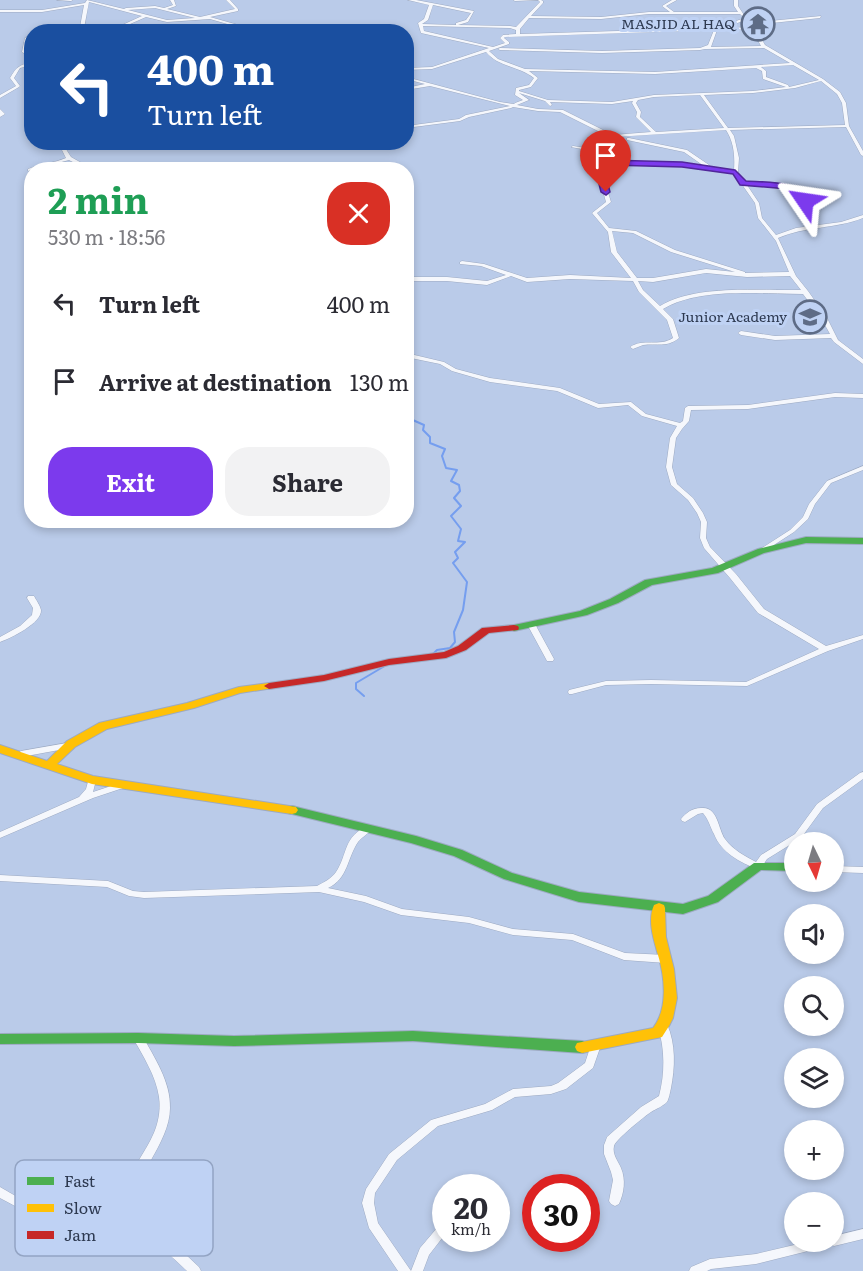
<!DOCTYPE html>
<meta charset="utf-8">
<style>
body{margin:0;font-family:Literata,serif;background:#f2f2f3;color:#2b2b33;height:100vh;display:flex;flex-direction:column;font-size:22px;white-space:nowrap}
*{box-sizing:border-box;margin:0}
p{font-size:20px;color:#7c7c81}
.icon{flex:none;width:33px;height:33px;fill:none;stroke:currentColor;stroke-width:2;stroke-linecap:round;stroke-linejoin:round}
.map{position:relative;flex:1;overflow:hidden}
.drawer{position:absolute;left:24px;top:162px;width:390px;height:366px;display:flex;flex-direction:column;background:#fff;border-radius:24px;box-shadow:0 3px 9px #0003}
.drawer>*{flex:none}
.banner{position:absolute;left:24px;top:24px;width:390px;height:126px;border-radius:24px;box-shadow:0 3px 9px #0003;background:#1a4fa0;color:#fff;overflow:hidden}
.needle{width:39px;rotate:175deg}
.fabs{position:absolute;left:784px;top:832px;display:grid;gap:12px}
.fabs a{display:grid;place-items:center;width:60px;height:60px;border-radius:50%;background:#fff;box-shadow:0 3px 9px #0003;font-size:30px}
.speed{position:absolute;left:432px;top:1174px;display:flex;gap:12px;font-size:30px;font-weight:700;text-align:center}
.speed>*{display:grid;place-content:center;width:78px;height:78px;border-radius:50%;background:#fff;box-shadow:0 3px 9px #0003;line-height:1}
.speed small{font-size:15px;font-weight:400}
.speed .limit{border:9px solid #d22;background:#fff;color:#111}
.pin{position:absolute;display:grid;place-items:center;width:51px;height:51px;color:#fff;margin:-62px -26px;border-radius:50% 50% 50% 0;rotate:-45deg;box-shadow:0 0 6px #0007}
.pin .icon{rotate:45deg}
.me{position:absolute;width:66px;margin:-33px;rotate:302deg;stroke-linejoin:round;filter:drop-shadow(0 0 4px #0008)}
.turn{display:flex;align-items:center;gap:21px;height:126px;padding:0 24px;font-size:27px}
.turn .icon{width:78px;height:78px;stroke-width:2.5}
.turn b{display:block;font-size:42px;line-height:51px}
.round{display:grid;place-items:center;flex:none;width:63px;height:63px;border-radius:24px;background:#f2f2f3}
.overview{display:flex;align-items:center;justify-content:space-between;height:102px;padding:0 24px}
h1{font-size:36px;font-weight:700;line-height:45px;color:#1e9e55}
.primary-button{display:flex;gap:12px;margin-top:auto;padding:12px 24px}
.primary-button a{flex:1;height:69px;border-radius:24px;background:#7c3aed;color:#fff;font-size:24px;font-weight:700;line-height:69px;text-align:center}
.primary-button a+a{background:#f2f2f3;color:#2b2b33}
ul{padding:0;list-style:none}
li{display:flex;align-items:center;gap:18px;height:78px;padding:0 24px}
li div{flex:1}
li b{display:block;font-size:22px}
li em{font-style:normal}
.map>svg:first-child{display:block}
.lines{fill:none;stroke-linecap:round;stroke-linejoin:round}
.stream{stroke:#759eef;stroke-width:2}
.street-casing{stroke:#9daac2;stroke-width:1}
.fast-casing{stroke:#9daac2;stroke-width:2}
.slow-casing{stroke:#9daac2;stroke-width:2}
.jam-casing{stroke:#9daac2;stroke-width:2}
.street{fill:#f5f7fc;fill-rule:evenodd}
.fast{fill:#4caf50;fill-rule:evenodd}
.slow{fill:#ffc107;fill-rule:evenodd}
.jam{fill:#c62828;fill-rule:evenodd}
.route{fill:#7c3aed;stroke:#51269a;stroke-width:1.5}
.labels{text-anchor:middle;stroke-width:6;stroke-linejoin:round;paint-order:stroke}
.far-poi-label{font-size:14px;fill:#2d3950;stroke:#bfd2f4;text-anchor:end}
.key{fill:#bfd2f4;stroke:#93a4c3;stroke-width:1.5}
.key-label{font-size:16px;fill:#2d3950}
</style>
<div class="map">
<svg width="863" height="1271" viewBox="0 0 863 1271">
<rect width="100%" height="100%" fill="#bacbe9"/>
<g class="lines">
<g class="stream">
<path d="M406,417L424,425L423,430L430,437V443L445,449L442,456L446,468L457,470L451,481L459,485L460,491L454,498L461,506L451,516L461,529L458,541L465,542L455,552L458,558L453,563L467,582L463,610L454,632L455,642L450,648L437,650L431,656"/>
<path d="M364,696L356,689V683L388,664"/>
</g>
<defs>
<g id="street">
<path d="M57,0H73L71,1Z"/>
<path d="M87,0L124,9L126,8L155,6L164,8L173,5L170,0H174L176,6L167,9L200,17L235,9L226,0H230L238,9V11L210,17L263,32H255L210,19L167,22L146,17L121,28L74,32L75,30L80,27L84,5L42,12H0V10H42L85,3ZM89,2L142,16L120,26L82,30L84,28ZM155,8L195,18L167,20L128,10Z"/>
<path d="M408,0H416L474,11L468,22L458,25L510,26L516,27L540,2L538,0L515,1L513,0H541L543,1V3L531,16L601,17L649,12H670L662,6L672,0H677L666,6L674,12H738L734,6V0H738V6L744,15L742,16L740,14H649L601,19L529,18L520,29V34L715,28L745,18L746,20L723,28L751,27L752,25H749V23L821,16L820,18L752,25L754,26L765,45L823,79L840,92L846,103L849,126L863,151V156L861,155L846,127L730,130L734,136L739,158L738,172L745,182C769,182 790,181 807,201L803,202C787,184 770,185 747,185L759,203L762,218L776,235L796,228L841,222L863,215V218C836,229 805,226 778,238L796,276L808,291L827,318L838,340L863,359V364L834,342L831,338L775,340L741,335L738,333L741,331L775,336L830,334L821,318L803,294C761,294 699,287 663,309L673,319L679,338C667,348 657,343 643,345C640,346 636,348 633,349L630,347C643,338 660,347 673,338L667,320L639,292L633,281L570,279L527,282L511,276L487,285L447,281H406V277H447L487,281L506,275L481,266L460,264V262L462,261L484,264L527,278L570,275L631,278L611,252L608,232L592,213L606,202L600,180L603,156L598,152L571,147L573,146L599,150L605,153L613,144L610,137L560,112L538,111L513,107L511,108L469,117L460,121L406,128V126L459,119L466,115L510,106L430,86L406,90V88L425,84L406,79V77L500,102L514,104L515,103L523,100L515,95L516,88L529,85L534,78C519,66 498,67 486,52L432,69L406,70V68L432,67L489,48L421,33L418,23L424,19L429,5ZM433,5L471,13L466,20L456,23V25L422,24L428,20ZM423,26L510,28L516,30V34L503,35L500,38L505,43L493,47L424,31ZM752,29L761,46L711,47L717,30ZM714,30L708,45L700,48L602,51L500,48L498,49L500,50L602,53L700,50L705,49L764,48L790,63L655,72L525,69L498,59L489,51L509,44V42L504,38L505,37ZM793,65L819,80L789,87L788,85L766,77V71L761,67ZM756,68L762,71L763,79L786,87L753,91L654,95L612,102L548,100L519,91V90L531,87L538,78L529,71L655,74ZM821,81L837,94L842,103L845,125L728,128L704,95L753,93L795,88ZM519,93L545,101L550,106L552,105L550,102L612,104L633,101L632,103L637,112L636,117L651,132L613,135L563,110L538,109L517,105L529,100ZM700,95L724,128L656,132L640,117L641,112L636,103L638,100L654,97ZM726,130C734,142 735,157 734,170L709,167V165L687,150L629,138H627V140L684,152L704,166L688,164L607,161V157L617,144L615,137ZM606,163L688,166L734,173L755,203L758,218L776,241L789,272L745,273V272L675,250L636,231L609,228L597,213L611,202L604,180ZM612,231L633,233L671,252L735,272L706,269L653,278H637L617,252ZM706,273L747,277L790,276L801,290C759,291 696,284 660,306L643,290L638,281L653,282Z"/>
<path d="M32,35V38L29,39L26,52L32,55V58L22,52L25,38Z"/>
<path d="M406,58L411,62L406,65Z"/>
<path d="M32,63V65L20,68L14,78L20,86L19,87L0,98V95L16,86L10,78C16,68 19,64 32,63Z"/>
<path d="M0,109L5,114L0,117Z"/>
<path d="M62,142H67L64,146L71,157L94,170H88L69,160L28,171V169C41,164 54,163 66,158L60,146Z"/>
<path d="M406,353L444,362L456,369L490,378L560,388L599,404L631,402L646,414L680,423L683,421L685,408L688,406L748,405L835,393L863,394V398L835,397L748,409L691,410L689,421L682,429L676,438L672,467L677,484L693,498L703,513L707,522L706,538L710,547L736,574L764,609L826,646L863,635V639L828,651L747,686L651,684L606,685L572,694H569L568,692L569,690L606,681L651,680L746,682L819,649L758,613L730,578L704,548L700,538L701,522L697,513L688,500L671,485L666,467L670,438L677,426L642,416L628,405L598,408L557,391L490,382L452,371L440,364L406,357Z"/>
<path d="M863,466V470L831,483L815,504L808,519L794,532L763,552H759L758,551L759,550L790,530L803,517L809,504L827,481Z"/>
<path d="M28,596H34C36,600 40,605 41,610C42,623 11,638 0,642V637L20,626L32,615L33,608L27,598Z"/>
<path d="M528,622H534L535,624L554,659L553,661H547L546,659L527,624Z"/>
<path d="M67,743L71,746L70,748L21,757L17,754L21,751Z"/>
<path d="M863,772V779L823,808L801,838L767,859L761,868L758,869C740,863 721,852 714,834C710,827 709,820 703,813L698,814L685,822L682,821L681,819C686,813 692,808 701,808C718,806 718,829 725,839C733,850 745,856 756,862L761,855L795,834L817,804L860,773Z"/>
<path d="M92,777L95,778L96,780L93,792L123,782L126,783L127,785L126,787L93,798L0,838V832L79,797L86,789L89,778Z"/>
<path d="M368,826L371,827L372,829C368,834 362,837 358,842C347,858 348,879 328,888L366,896L402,909L469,917L513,929L573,934L625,953L666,955L669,956L671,959L669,962L666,963L624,960L572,940L513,935L469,923L401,915L364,902L319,892L144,898L129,896L107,887L0,881V875L108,881L133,891L144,892L317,886C324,882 331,879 336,872C348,854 343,836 368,826Z"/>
<path d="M834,866L863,867V873L834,872Z"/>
<path d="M663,1023L667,1024C676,1044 675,1068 671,1088C670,1092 669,1099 667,1102C663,1106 656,1109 651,1112C645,1116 615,1140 614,1146C612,1154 618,1161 621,1168C626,1180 624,1193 619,1204L615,1206L611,1204L609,1201L613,1180L611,1172L604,1154V1145L606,1140L607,1137L641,1107L659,1096C665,1074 665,1049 658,1027L659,1024Z"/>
<path d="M138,1034L142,1035C154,1057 171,1082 170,1108C170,1126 160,1144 151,1160C144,1171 132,1189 135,1203C135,1204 138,1209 139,1211L199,1267L201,1271H187C175,1259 127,1218 124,1204C119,1185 144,1155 152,1137C158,1125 161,1111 159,1097C156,1076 143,1056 133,1038L134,1035Z"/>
<path d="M596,1041L600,1042L601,1045L593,1068L566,1089L551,1094L515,1097L492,1110L438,1126L397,1160L375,1193L374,1203L378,1223L411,1271H398L369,1228L362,1203L366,1189L389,1154L431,1120L485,1104L513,1089L551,1086L558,1083L585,1063L592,1042Z"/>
<path d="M0,1187L19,1198L21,1201L19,1204L15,1206L0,1198Z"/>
<path d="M441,1226L445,1228L446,1233L429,1255L423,1271H411L420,1248L437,1228Z"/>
<path d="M863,1229V1239L834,1246L832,1245L756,1264L711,1269L707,1271H689L691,1267L710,1259L756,1254L807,1242H834V1236Z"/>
</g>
<g id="fast">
<path d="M806,537L863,538V544L806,543L793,546L764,553L718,573L652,585L618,603L587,615L514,631L509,628L514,625L580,611L610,599L645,580L712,568L758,549Z"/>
<path d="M292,806L416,836L462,850L512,873L579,892L683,904L708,896L754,863H795V871L761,870L718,902L683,914L579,902L504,879L454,856L411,843L288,813L286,810L288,807Z"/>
<path d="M413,1031L582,1041L587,1043L589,1047L587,1051L582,1053L413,1041L234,1046L138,1043L0,1044V1034L138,1033L234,1036Z"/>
</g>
<g id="slow">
<path d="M269,683L273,684L274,686L273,688L240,693L194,708L107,729L75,747L57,764L93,776L296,807L298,810L296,813L292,814L92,784L0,753V745L47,761L67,741L99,723L187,703L239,687Z"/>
<path d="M659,903L664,905L665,908L666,937L674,969L677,998L673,1018L669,1026L662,1037L582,1053L577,1051L575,1047L577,1043L653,1028C668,1009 665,978 658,955C654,940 647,921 654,905Z"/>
</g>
<path id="jam" d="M514,625L518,626L519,628L518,630L489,633L466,650L446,658L389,665L324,681L269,689L264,686L269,683L324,675L389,659L444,652L458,646L482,628Z"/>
</defs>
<use href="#street" class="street-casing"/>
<use href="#fast" class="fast-casing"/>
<use href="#slow" class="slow-casing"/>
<use href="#jam" class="jam-casing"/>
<use href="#street" class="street"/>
<use href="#fast" class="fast"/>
<use href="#slow" class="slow"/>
<use href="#jam" class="jam"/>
</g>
<path class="route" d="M606,160L682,162L735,170L746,181C772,183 793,179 809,201L802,203L788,189L740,185L733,174L682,167L610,165L607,180L610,192L606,195L601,192L598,180L602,162Z"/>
<defs>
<symbol id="temple-ring" viewBox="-11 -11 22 22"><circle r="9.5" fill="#bfd2f4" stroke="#5e6c86" stroke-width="1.5"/><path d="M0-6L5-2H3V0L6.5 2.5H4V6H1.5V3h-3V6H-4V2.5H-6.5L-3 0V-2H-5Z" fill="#5e6c86"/></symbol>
<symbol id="school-ring" viewBox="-11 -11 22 22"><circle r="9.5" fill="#bfd2f4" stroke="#5e6c86" stroke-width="1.5"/><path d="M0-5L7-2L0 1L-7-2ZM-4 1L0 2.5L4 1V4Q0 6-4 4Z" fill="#5e6c86"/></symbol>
</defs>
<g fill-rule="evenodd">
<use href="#temple-ring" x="739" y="5" width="38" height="38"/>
<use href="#school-ring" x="791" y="298" width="38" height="38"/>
</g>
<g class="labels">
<g class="far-poi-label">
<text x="735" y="29">MASJID AL HAQ</text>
<text x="787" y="322">Junior Academy</text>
</g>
</g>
<rect x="15" y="1160" width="198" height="96" rx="9" class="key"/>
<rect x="27" y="1177" width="27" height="8" fill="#4caf50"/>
<rect x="27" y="1204" width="27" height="8" fill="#ffc107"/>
<rect x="27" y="1231" width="27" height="8" fill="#c62828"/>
<g class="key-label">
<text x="64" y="1187">Fast</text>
<text x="64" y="1214">Slow</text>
<text x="64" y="1241">Jam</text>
</g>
</svg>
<div class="fabs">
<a><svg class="needle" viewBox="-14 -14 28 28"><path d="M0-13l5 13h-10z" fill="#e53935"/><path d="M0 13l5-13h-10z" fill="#7c7c81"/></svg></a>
<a><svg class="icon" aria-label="sound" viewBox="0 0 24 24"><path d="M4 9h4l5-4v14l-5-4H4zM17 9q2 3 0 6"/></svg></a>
<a><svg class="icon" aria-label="search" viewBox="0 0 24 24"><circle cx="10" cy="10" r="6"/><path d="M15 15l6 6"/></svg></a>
<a><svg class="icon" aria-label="layers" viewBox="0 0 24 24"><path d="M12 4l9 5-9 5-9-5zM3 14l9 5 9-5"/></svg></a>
<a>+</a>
<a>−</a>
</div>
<div class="speed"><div>20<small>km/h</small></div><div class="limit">30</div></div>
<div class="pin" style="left:606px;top:192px;background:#d93025"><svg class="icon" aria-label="arrive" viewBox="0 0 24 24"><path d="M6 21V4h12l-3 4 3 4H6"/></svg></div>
<svg class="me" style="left:805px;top:201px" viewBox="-20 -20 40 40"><path d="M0-17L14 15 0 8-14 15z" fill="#7c3aed" stroke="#fff" stroke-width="4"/></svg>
<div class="banner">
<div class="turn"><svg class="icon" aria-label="left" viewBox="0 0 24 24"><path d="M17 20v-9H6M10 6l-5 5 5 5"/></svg><div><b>400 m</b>Turn left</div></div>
</div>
<section class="drawer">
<div class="overview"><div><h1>2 min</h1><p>530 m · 18:56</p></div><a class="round" style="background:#d93025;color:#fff"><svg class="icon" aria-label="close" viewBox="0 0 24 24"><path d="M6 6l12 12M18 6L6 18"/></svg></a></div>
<ul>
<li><svg class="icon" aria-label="left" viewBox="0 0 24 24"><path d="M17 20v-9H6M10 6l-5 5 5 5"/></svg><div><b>Turn left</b></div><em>400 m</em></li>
<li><svg class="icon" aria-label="arrive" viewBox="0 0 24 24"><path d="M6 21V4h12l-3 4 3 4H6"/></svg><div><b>Arrive at destination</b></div><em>130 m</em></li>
</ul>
<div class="primary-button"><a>Exit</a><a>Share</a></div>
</section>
</div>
